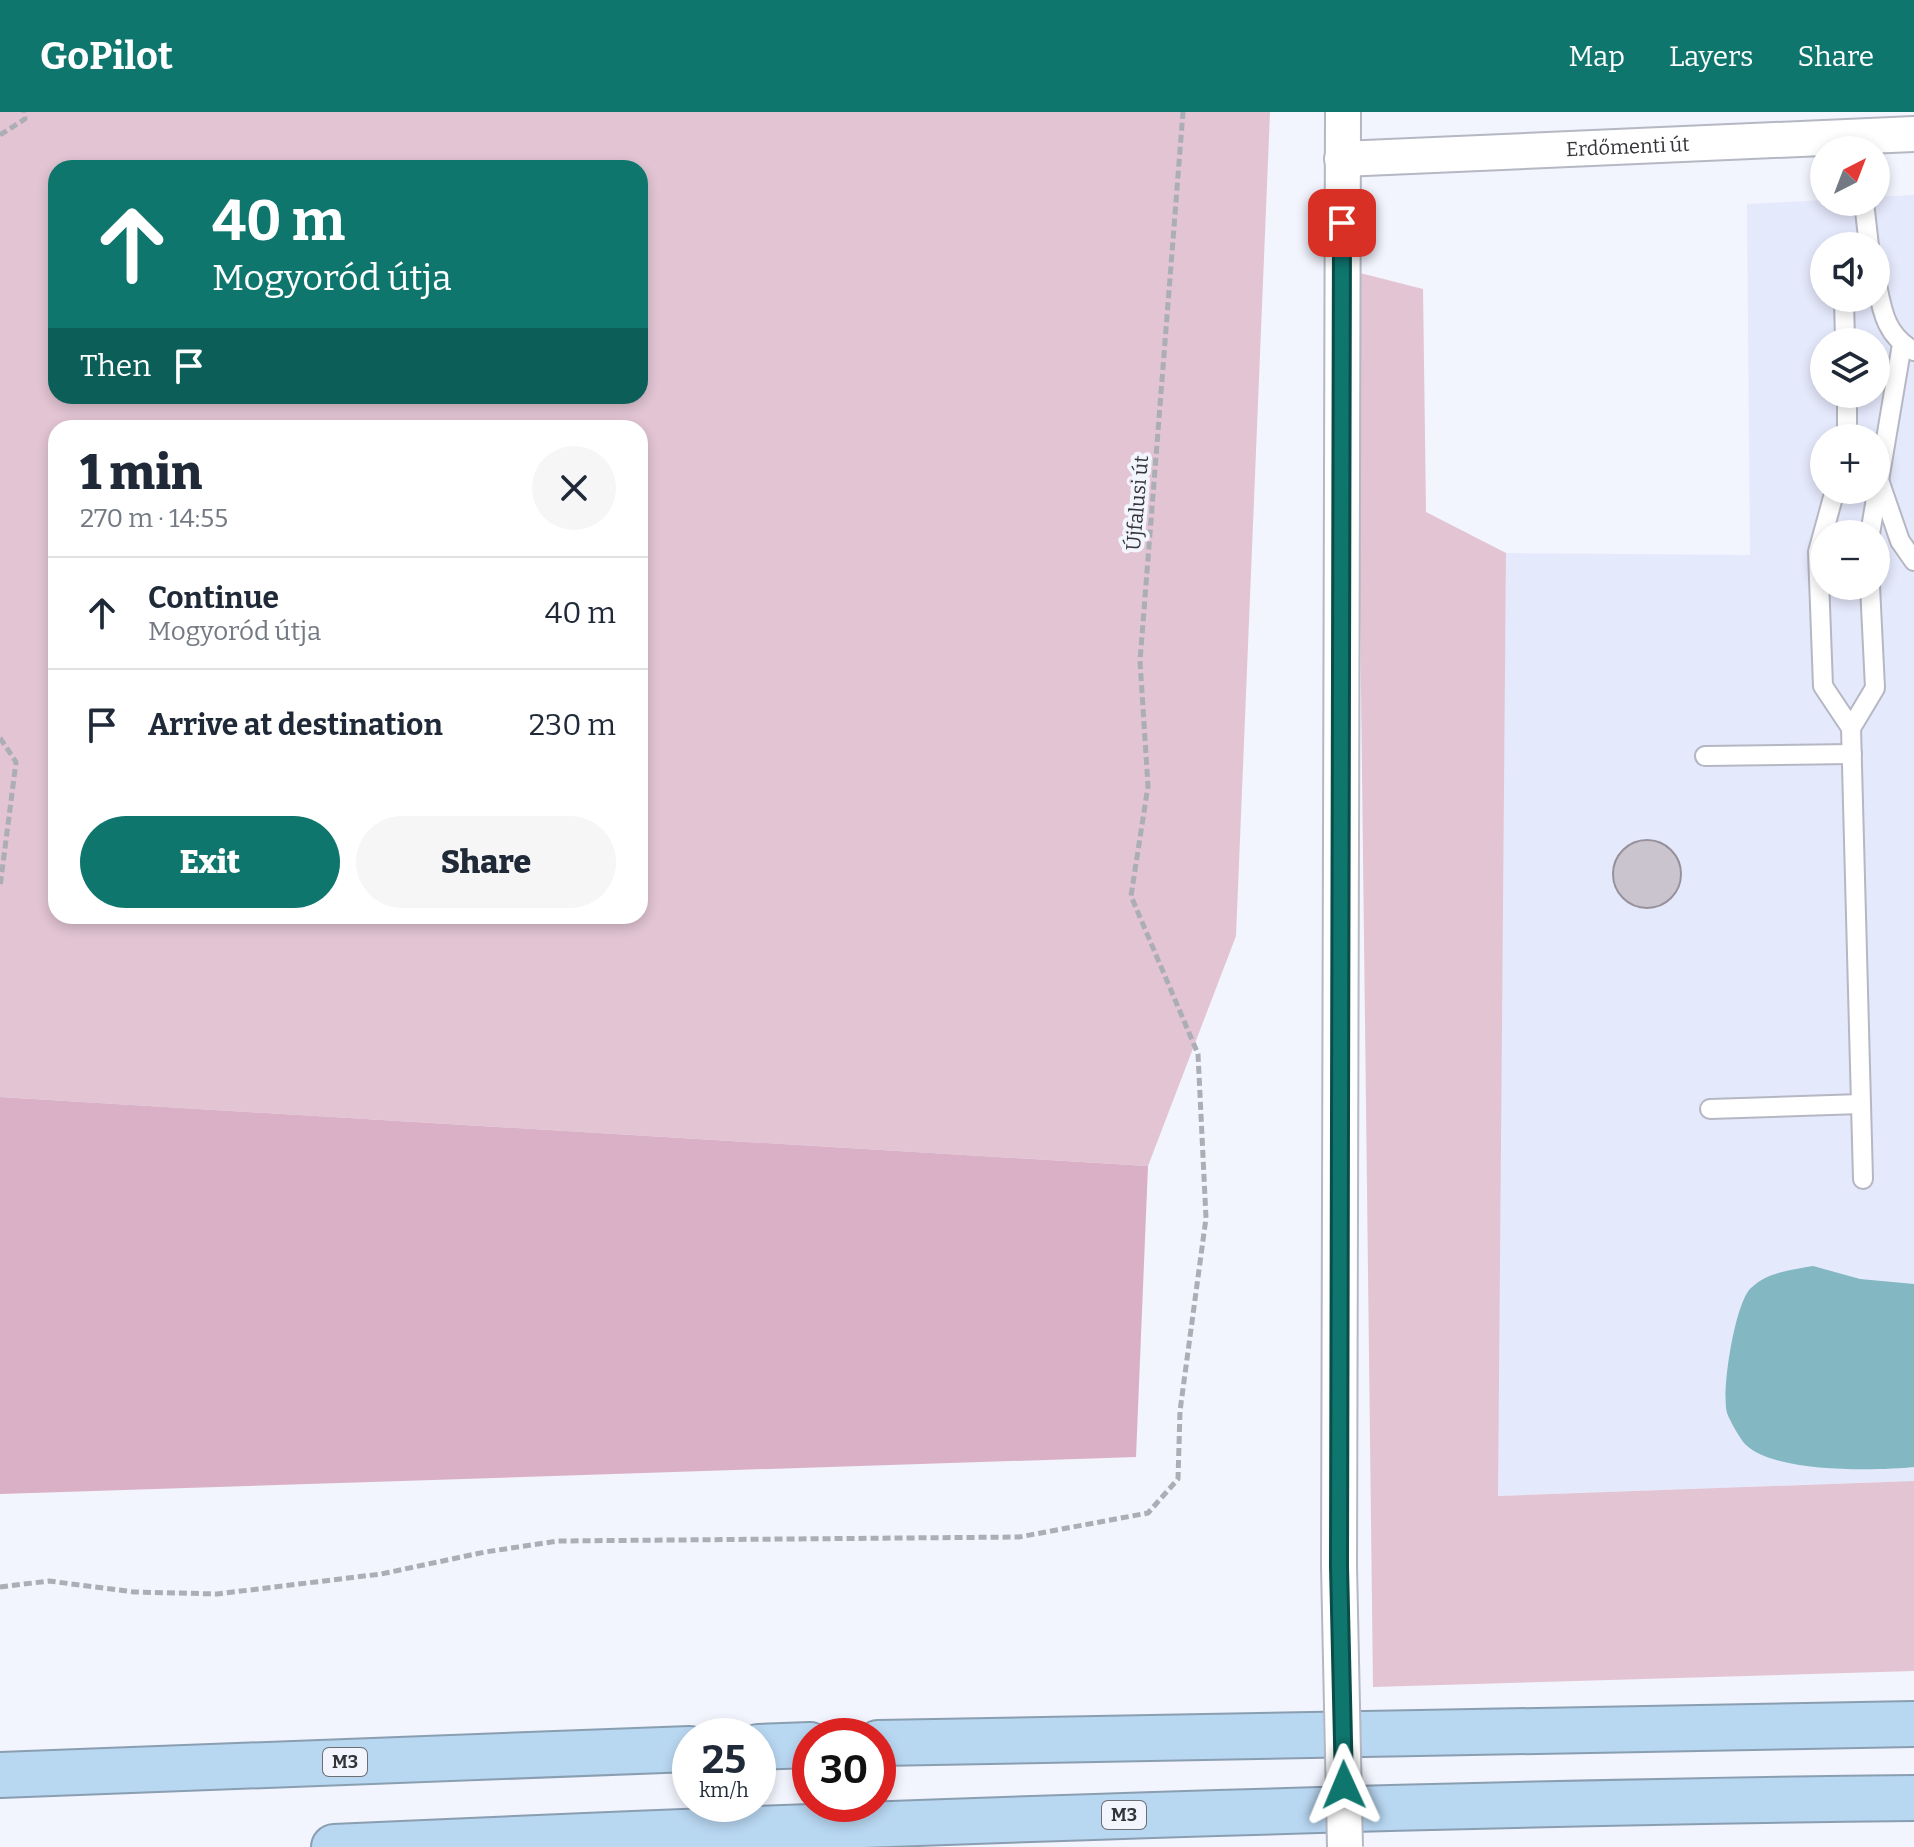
<!DOCTYPE html>
<meta charset="utf-8">
<style>
body{margin:0;font-family:Bitter,serif;background:#f6f6f7;color:#1f2937;height:100vh;display:flex;flex-direction:column;font-size:30px;white-space:nowrap}
*{box-sizing:border-box;margin:0}
p{font-size:26px;color:#747a83}
.icon{flex:none;width:44px;height:44px;fill:none;stroke:currentColor;stroke-width:2;stroke-linecap:round;stroke-linejoin:round}
.map{position:relative;flex:1;overflow:hidden}
.drawer{position:absolute;left:48px;top:308px;width:600px;height:504px;display:flex;flex-direction:column;background:#fff;border-radius:24px;box-shadow:0 4px 12px #0003}
.drawer>*{flex:none}
.banner{position:absolute;left:48px;top:48px;width:600px;height:244px;border-radius:24px;box-shadow:0 4px 12px #0003;background:#0f766e;color:#fff;overflow:hidden}
.needle{width:52px;rotate:42deg}
.tools{position:absolute;left:1810px;top:24px;display:grid;gap:16px}
.tools a{display:grid;place-items:center;width:80px;height:80px;border-radius:50%;background:#fff;box-shadow:0 4px 12px #0003;font-size:40px}
.speed{position:absolute;left:672px;top:1606px;display:flex;gap:16px;font-size:40px;font-weight:700;text-align:center}
.speed>*{display:grid;place-content:center;width:104px;height:104px;border-radius:50%;background:#fff;box-shadow:0 4px 12px #0003;line-height:1}
.speed small{font-size:20px;font-weight:400}
.speed .limit{border:12px solid #d22;background:#fff;color:#111}
.pin{position:absolute;display:grid;place-items:center;width:68px;height:68px;color:#fff;margin:-34px;border-radius:16px;box-shadow:0 4px 12px #0006}
.me{position:absolute;width:88px;margin:-44px;rotate:359deg;stroke-linejoin:round;filter:drop-shadow(0 0 6px #0008)}
.turn{display:flex;align-items:center;gap:28px;height:168px;padding:0 32px;font-size:36px}
.turn .icon{width:104px;height:104px;stroke-width:2.5}
.turn b{display:block;font-size:56px;line-height:68px}
.then{display:flex;align-items:center;height:76px;padding:0 32px;background:#0003;gap:16px;font-size:30px}
.round{display:grid;place-items:center;flex:none;width:84px;height:84px;border-radius:42px;background:#f6f6f7}
.summary{display:flex;align-items:center;justify-content:space-between;height:136px;padding:0 32px}
h1{font-size:48px;font-weight:800;line-height:60px}
.primary-button{display:flex;gap:16px;margin-top:auto;padding:16px 32px}
.primary-button a{flex:1;height:92px;border-radius:48px;background:#0f766e;color:#fff;font-size:32px;font-weight:800;line-height:92px;text-align:center}
.primary-button a+a{background:#f6f6f7;color:#1f2937}
ul{padding:0;list-style:none}
li{display:flex;align-items:center;gap:24px;height:112px;padding:0 32px;border-top:2px solid #e0e1e3}
li div{flex:1}
li b{display:block;font-size:30px}
li em{font-style:normal}
header{display:flex;align-items:center;gap:48px;box-sizing:border-box;height:112px;padding:0 40px;background:#0f766e;color:#fff}
header strong{font-size:38px}
nav{display:flex;gap:44px;margin-inline-start:auto;font-size:28px}
.map>svg:first-child{display:block}
.built{fill:#e5e9fc;fill-rule:evenodd}
.green{fill:#e2c4d3;fill-rule:evenodd}
.forest{fill:#dab0c6}
.water{fill:#83b7c2}
.building{fill:#cac4cf;stroke:#97919c;stroke-width:2}
.lines{fill:none;stroke-linecap:round;stroke-linejoin:round}
.service-casing{stroke:#b5b7c3;stroke-width:22}
.minor-casing{stroke:#b5b7c3;stroke-width:38}
.motorway-casing{stroke:#8a9eb1;stroke-width:48}
.path{stroke:#acaeb6;stroke-width:5;stroke-dasharray:8 4;stroke-linecap:butt}
.service{stroke:#fff;stroke-width:18}
.minor{stroke:#fff;stroke-width:34}
.motorway{stroke:#b8d7f1;stroke-width:44}
.minor-bridge-casing{stroke:#b5b7c3;stroke-width:38;stroke-linecap:butt}
.minor-bridge{stroke:#fff;stroke-width:34}
.route-casing{stroke:#0a4d48;stroke-width:20}
.route{stroke:#0f766e;stroke-width:14}
.labels{text-anchor:middle;stroke-width:8;stroke-linejoin:round;paint-order:stroke}
.shield{fill:#f2f4fe;stroke:#6d6e74;stroke-width:2}
.shield-label{font-size:18px;font-weight:bold;fill:#343539}
.street-label{font-size:20px;fill:#343539;stroke:#f2f4fe}
</style>
<header>
<strong>GoPilot</strong>
<nav><a>Map</a><a>Layers</a><a>Share</a></nav>
</header>
<div class="map">
<svg width="1914" height="1735" viewBox="0 0 1914 1735">
<rect width="100%" height="100%" fill="#f2f4fe"/>
<path class="built" d="M1914,83V1369L1497,1384L1506,441L1750,443L1747,92L1824,88L1876,90V85ZM1824,134H1876V186H1824ZM1824,230H1876V282H1824ZM1824,326H1876V378H1824ZM1824,422H1876V474H1824Z"/>
<g class="green">
<path d="M0,0H1270L1236,824L1148,1054L0,985ZM56,56H640V284H56ZM56,316H640V804H56Z"/>
<path d="M1356,160L1423,177L1426,400L1506,441L1498,1384L1914,1369V1559L1373,1575Z"/>
</g>
<path class="forest" d="M0,985L1148,1054L1136,1345L0,1382Z"/>
<path class="water" d="M1813,1154L1860,1167L1914,1172V1355C1875,1359 1775,1361 1746,1333C1740,1327 1730,1309 1727,1301C1721,1280 1735,1190 1751,1176C1768,1160 1791,1158 1813,1154Z"/>
<circle class="building" cx="1647" cy="762" r="34"/>
<g class="lines">
<defs>
<g id="service">
<path d="M1864,90L1869,134"/>
<path d="M1876,168C1882,198 1885,223 1914,239"/>
<path d="M1844,186L1845,230"/>
<path d="M1847,282V326"/>
<path d="M1880,371L1900,429L1914,449"/>
<path d="M1835,378L1818,440L1823,574L1851,616L1863,1067"/>
<path d="M1870,422L1902,232"/>
<path d="M1851,616L1875,576L1870,474"/>
<path d="M1705,644L1852,642"/>
<path d="M1710,997L1861,992"/>
</g>
<g id="minor">
<path id="s1" d="M1342,47L1914,22"/>
<path d="M1339,1454L1343,0"/>
</g>
<g id="motorway">
<path d="M878,1631L1914,1612"/>
<path d="M758,1635L810,1633"/>
<path d="M0,1663L690,1637"/>
<path d="M334,1735C861,1711 1387,1692 1914,1686"/>
</g>
</defs>
<use href="#service" class="service-casing"/>
<use href="#minor" class="minor-casing"/>
<use href="#motorway" class="motorway-casing"/>
<g class="path">
<path d="M0,23L25,7L24,0"/>
<path d="M0,626L16,650L0,775"/>
<path d="M0,1475L49,1469L134,1480L217,1482L381,1462L485,1440L558,1429L1019,1425L1148,1401L1178,1367L1180,1299L1206,1106L1198,942L1131,784L1148,674L1140,549L1183,0"/>
</g>
<use href="#service" class="service"/>
<use href="#minor" class="minor"/>
<use href="#motorway" class="motorway"/>
<defs>
<path id="minor-bridge" d="M1339,1454L1345,1735"/>
</defs>
<use href="#minor-bridge" class="minor-bridge-casing"/>
<use href="#minor-bridge" class="minor-bridge"/>
</g>
<g class="lines">
<defs>
<path id="route" d="M1342,111L1339,1454L1344,1673"/>
</defs>
<use href="#route" class="route-casing"/>
<use href="#route" class="route"/>
</g>
<g class="labels">
<g class="shield">
<rect x="323" y="1636" width="44" height="28" rx="6"/>
<rect x="1102" y="1689" width="44" height="28" rx="6"/>
</g>
<g class="shield-label">
<text x="345" y="1656">M3</text>
<text x="1124" y="1709">M3</text>
</g>
<g class="street-label">
<text dy="7" stroke="none"><textPath href="#s1" startOffset="286">Erdőmenti út</textPath></text>
<text transform="translate(1137 391) rotate(-85)" y="7">Újfalusi út</text>
</g>
</g>
</svg>
<div class="tools">
<a><svg class="needle" viewBox="-14 -14 28 28"><path d="M0-13l5 13h-10z" fill="#e53935"/><path d="M0 13l5-13h-10z" fill="#747a83"/></svg></a>
<a><svg class="icon" aria-label="sound" viewBox="0 0 24 24"><path d="M4 9h4l5-4v14l-5-4H4zM17 9q2 3 0 6"/></svg></a>
<a><svg class="icon" aria-label="layers" viewBox="0 0 24 24"><path d="M12 4l9 5-9 5-9-5zM3 14l9 5 9-5"/></svg></a>
<a>+</a>
<a>−</a>
</div>
<div class="speed"><div>25<small>km/h</small></div><div class="limit">30</div></div>
<div class="pin" style="left:1342px;top:111px;background:#d93025"><svg class="icon" aria-label="arrive" viewBox="0 0 24 24"><path d="M6 21V4h12l-3 4 3 4H6"/></svg></div>
<svg class="me" style="left:1344px;top:1673px" viewBox="-20 -20 40 40"><path d="M0-17L14 15 0 8-14 15z" fill="#0f766e" stroke="#fff" stroke-width="4"/></svg>
<div class="banner">
<div class="turn"><svg class="icon" aria-label="ahead" viewBox="0 0 24 24"><path d="M12 20V5M6 11l6-6 6 6"/></svg><div><b>40 m</b>Mogyoród útja</div></div>
<div class="then">Then<svg class="icon" aria-label="arrive" viewBox="0 0 24 24"><path d="M6 21V4h12l-3 4 3 4H6"/></svg></div>
</div>
<section class="drawer">
<div class="summary"><div><h1>1 min</h1><p>270 m · 14:55</p></div><a class="round"><svg class="icon" aria-label="close" viewBox="0 0 24 24"><path d="M6 6l12 12M18 6L6 18"/></svg></a></div>
<ul>
<li><svg class="icon" aria-label="ahead" viewBox="0 0 24 24"><path d="M12 20V5M6 11l6-6 6 6"/></svg><div><b>Continue</b><p>Mogyoród útja</p></div><em>40 m</em></li>
<li><svg class="icon" aria-label="arrive" viewBox="0 0 24 24"><path d="M6 21V4h12l-3 4 3 4H6"/></svg><div><b>Arrive at destination</b></div><em>230 m</em></li>
</ul>
<div class="primary-button"><a>Exit</a><a>Share</a></div>
</section>
</div>
